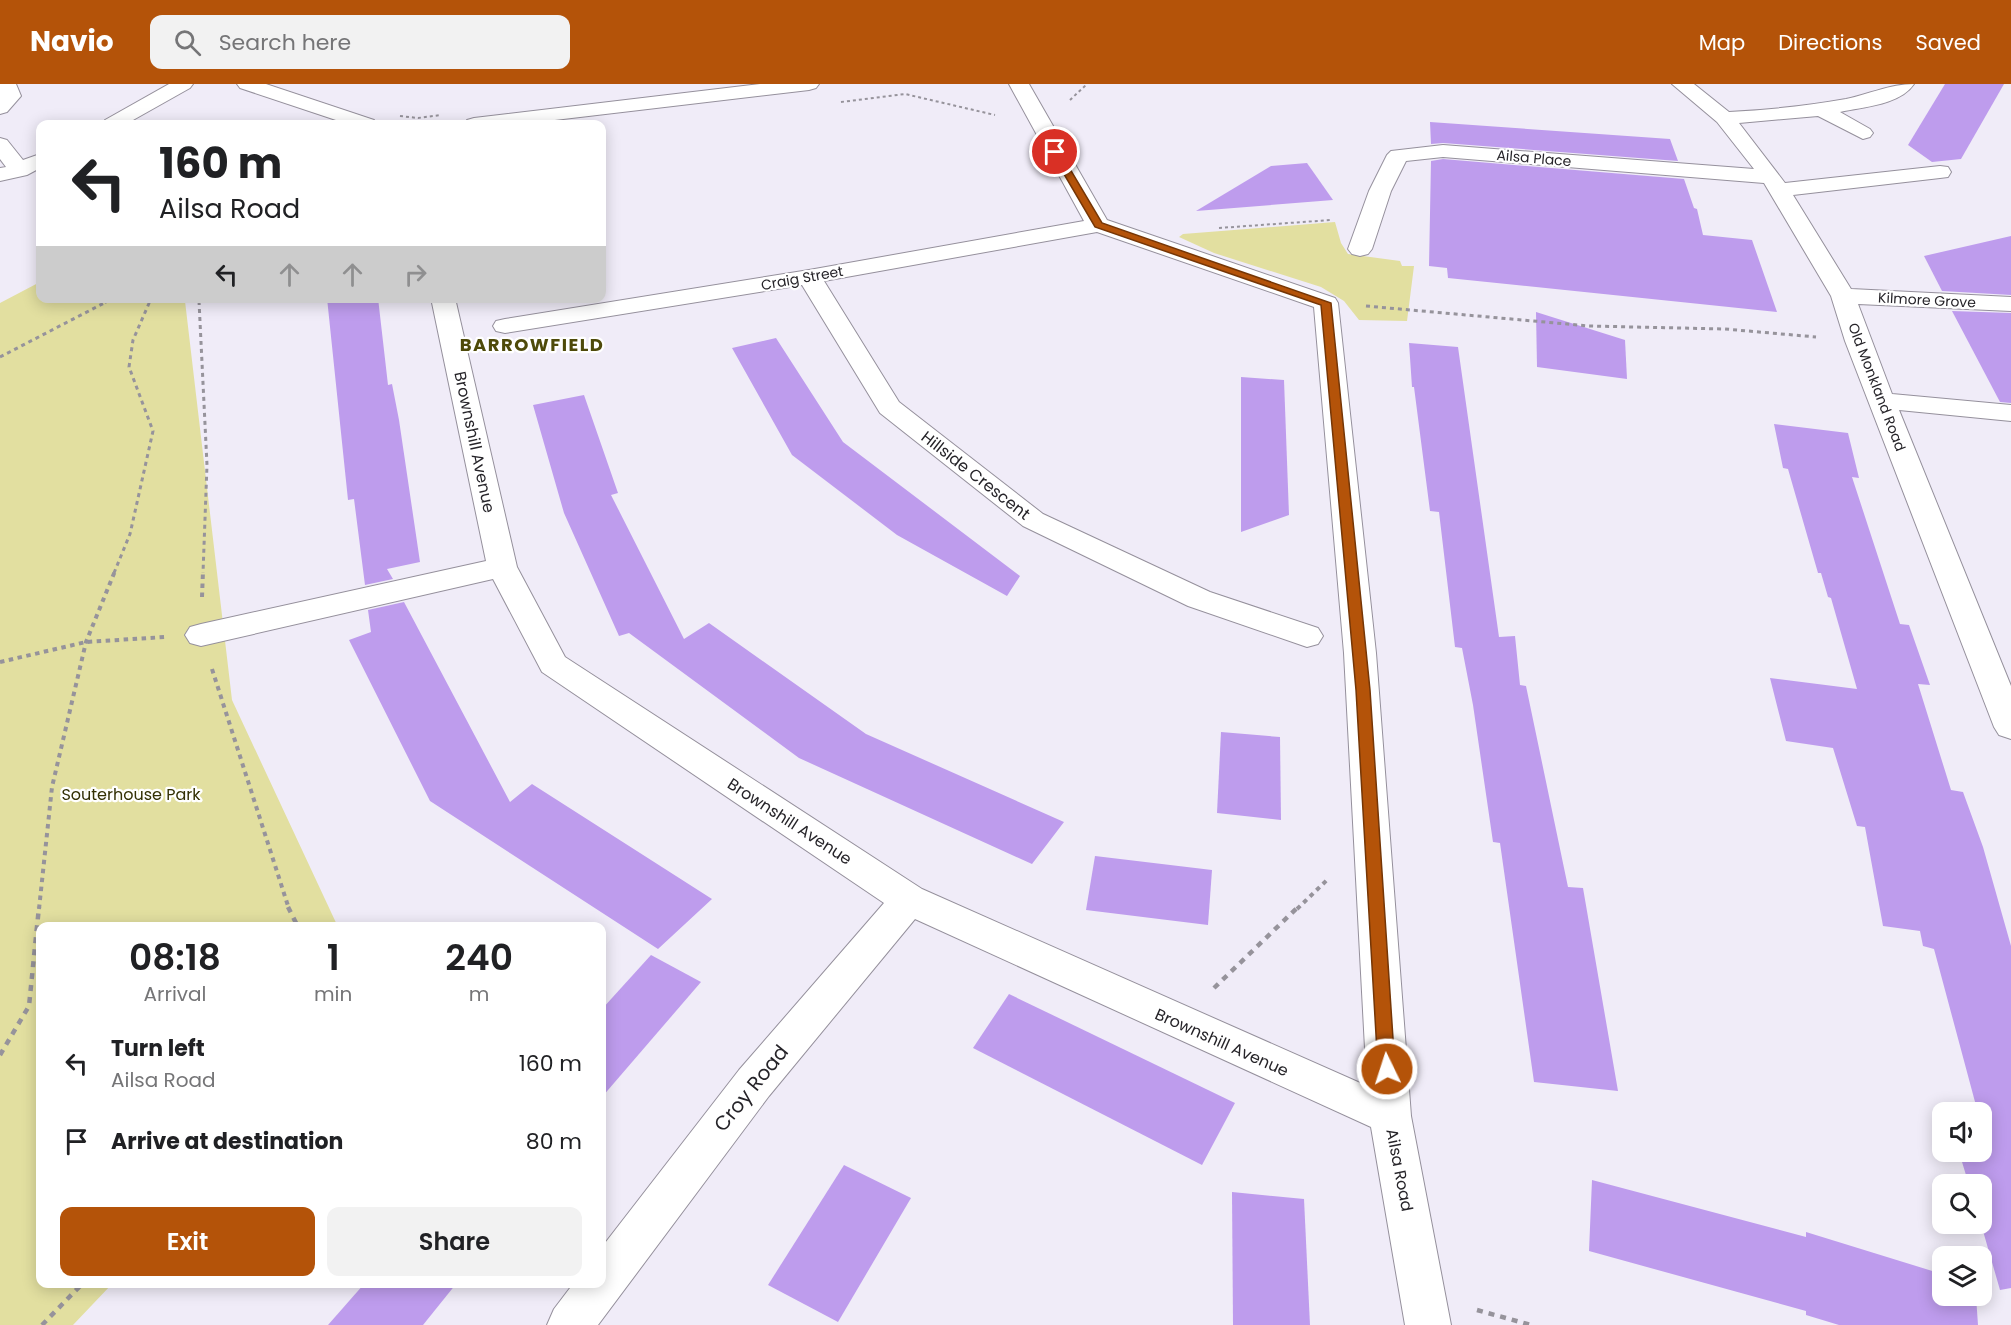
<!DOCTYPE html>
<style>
body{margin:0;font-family:Poppins,sans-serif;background:#f2f2f2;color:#202124;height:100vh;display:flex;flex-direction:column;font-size:22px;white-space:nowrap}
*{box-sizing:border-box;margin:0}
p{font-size:20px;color:#757577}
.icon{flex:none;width:33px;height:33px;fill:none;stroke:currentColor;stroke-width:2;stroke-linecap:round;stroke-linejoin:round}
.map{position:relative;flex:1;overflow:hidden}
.drawer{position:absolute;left:36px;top:838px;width:570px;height:366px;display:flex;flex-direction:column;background:#fff;border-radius:12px;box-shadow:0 3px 15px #0003}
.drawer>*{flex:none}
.guide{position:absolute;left:36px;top:36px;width:570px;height:183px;border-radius:12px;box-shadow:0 3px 15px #0003;background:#fff;color:#202124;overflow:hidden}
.tools{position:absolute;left:1932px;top:1018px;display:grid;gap:12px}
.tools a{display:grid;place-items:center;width:60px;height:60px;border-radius:12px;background:#fff;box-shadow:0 3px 15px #0003;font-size:30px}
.pin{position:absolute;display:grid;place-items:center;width:51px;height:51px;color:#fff;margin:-26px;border:3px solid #fff;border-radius:50%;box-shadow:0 2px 6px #0007}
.me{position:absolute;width:66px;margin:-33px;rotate:356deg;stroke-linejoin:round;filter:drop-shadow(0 0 4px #0008)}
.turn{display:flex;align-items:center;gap:21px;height:126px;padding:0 24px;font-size:27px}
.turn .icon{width:78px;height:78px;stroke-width:2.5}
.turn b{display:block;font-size:42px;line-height:51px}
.lanes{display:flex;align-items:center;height:57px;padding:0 24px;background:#0003;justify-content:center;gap:30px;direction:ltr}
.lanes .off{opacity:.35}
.eta{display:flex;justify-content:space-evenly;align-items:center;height:102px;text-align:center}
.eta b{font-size:36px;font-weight:600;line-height:42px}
.action{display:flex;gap:12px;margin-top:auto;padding:12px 24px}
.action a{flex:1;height:69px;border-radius:12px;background:#b45309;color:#fff;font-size:24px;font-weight:600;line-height:69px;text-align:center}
.action a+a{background:#f2f2f2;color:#202124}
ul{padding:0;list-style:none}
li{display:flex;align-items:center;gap:18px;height:78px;padding:0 24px}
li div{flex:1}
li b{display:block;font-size:22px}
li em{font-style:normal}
header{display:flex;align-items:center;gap:36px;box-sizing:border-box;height:84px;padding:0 30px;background:#b45309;color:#fff}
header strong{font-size:28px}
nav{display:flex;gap:33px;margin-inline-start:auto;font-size:21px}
.search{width:420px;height:54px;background:#f2f2f2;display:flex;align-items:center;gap:15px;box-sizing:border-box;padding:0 21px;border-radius:12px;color:#757577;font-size:22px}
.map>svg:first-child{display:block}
.green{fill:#e2dfa0}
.building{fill:#be9ced}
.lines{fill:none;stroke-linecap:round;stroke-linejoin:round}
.minor-casing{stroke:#95909c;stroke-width:2}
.path-far3{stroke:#96939b;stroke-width:2;stroke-dasharray:3 3;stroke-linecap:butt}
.path-far2{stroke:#96939b;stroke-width:3;stroke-dasharray:4 4;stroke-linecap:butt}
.path-far1{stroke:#96939b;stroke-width:4;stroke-dasharray:4.5 4.5;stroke-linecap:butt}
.path{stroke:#96939b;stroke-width:4.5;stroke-dasharray:6 6;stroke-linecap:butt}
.minor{fill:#fff;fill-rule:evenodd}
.route{fill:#b45309;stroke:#753606;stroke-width:1.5}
.labels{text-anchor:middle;stroke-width:4.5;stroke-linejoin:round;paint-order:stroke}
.far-street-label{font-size:14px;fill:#262429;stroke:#fff}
.street-label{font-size:16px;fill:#262429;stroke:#fff}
.park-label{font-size:16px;fill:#333004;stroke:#fff}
.far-district-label{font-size:18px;font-weight:bold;letter-spacing:1.5px;fill:#4e4a0a;stroke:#fff}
.near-street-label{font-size:20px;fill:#262429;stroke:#fff}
</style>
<header>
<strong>Navio</strong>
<div class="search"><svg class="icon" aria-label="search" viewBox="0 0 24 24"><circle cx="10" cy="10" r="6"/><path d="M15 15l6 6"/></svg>Search here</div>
<nav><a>Map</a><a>Directions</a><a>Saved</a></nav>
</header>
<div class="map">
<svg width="2011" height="1241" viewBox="0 0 2011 1241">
<rect width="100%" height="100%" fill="#f0ecf8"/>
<g class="green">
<path d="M1335,138L1341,159L1348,170L1400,177L1402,182H1414L1407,237L1359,236L1344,217L1321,203L1214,169L1179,153L1183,150Z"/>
<path d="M40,198V214L196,215L185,217L232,616L338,843H40V1200H112L73,1241H0V219Z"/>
</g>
<g class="building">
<path d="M1945,0H2004L1961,75L1932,78L1908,61Z"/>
<path d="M1430,38L1670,55L1678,77L1443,59L1431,60Z"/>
<path d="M1443,75L1684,95L1694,124L1697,125L1703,151L1752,156L1777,228L1448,194L1447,184L1429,182L1431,77Z"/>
<path d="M1307,79L1333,116L1196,127L1271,82Z"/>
<path d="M2011,152V211L1942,207L1924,172Z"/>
<path d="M327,214H378L388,301L392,300L399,336L420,478L387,485L393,495L365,501L354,415L348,416Z"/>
<path d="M1952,227L2011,229V319L2000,318Z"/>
<path d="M1536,228L1625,256L1627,295L1537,283Z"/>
<path d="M776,254L843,358L1020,492L1007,512L897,451L792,371L732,264Z"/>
<path d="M1409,259L1458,263L1499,553L1515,552L1520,601L1526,602L1568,803L1583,804L1618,1007L1534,998L1500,759L1493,758L1473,621L1462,564L1455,563L1439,428L1430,427L1414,303H1412Z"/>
<path d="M1241,293L1284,296L1289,431L1241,448Z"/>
<path d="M584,311L618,409L611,411L684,555L709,539L866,650L1064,738L1032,780L799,674L629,549L619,552L564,429L533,321Z"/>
<path d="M1774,340L1848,349L1859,394L1852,393L1900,540L1909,541L1930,601L1918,600L1951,706L1963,708L1983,763L2011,862V1204L2000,1206L1981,1140L1982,1101H1969L1959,1068H1988L1982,1044V1029H1978L1934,865L1923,862L1920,847L1883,842L1865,743L1857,742L1833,664L1786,657L1770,594L1857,605L1831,514L1828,513L1821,489H1818L1788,385L1783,384Z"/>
<path d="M404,518L510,718L532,700L712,815L658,865L430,717L349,556L371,548L368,526Z"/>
<path d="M1221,648L1280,653L1281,736L1217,729Z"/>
<path d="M1095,772L1212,786L1208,841L1086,826Z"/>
<path d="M651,871L701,898L602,1013V925Z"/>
<path d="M1009,910L1235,1019L1202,1081L973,964Z"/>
<path d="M844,1081L911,1114L838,1238L768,1201Z"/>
<path d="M1592,1096L1806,1153V1148L1942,1190V1212H1976L1978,1241H1839L1806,1231V1227L1589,1167Z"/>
<path d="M1232,1108L1304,1115L1310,1241H1233Z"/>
<path d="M364,1200H456L423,1241H328Z"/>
</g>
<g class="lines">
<defs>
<g id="minor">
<path d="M0,0H16L21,12L7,28L0,30Z"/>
<path d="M169,0H193L190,4L126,40H102L105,36Z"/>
<path d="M237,0H266L374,36L377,40H348L240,4Z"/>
<path d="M760,0H819L816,4L809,6L521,40H464L467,36L474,34Z"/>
<path d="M1009,0H1029L1107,136L1335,214L1338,219L1376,569L1411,1032L1451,1241H1405L1371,1043L915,835L769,1012L598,1241H547L554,1225L573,1200H602V1163L739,986L884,819L542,588L493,495L201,562L190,559L185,551L190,543L201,540L486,477L431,214H455L517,483L565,573L922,805L1367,1002L1344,569L1314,223L1097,148L824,197L899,318L1043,430L1210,508L1318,544L1323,552L1318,560L1307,563L1188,522L1023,442L880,329L802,201L505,249L496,247L493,242L496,237L505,235L809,186L1084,137Z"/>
<path d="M1672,0H1694L1729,28C1768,26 1807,22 1846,15C1870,10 1889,0 1914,0C1900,21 1863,23 1840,28L1870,45L1873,49L1870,53L1863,55L1818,32L1739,39L1785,99L1940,82L1948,83L1951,88L1948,93L1940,94L1793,111L1851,205L2011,213V227L1858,220L1892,310L2011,321V337L1899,326L2011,602V655L1999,651L1994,643L1845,257L1831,212L1764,99L1443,73L1406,77L1391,107L1372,165L1368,170L1360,172L1352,170L1348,165L1369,107L1387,71L1391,67L1443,61L1754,85L1717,38Z"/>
<path d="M0,54L7,56L23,76L40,70V84L27,91L0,97V84L6,83L0,75Z"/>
</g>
</defs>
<use href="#minor" class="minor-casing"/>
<g class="path-far3">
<path d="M1070,16L1087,0"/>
<path d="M841,18L905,10L995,31"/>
<path d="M400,32L418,34L441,31"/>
<path d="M1219,144L1331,136"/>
<path d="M199,214V219"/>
<path d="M105,219L114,214"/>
<path d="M149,219L151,214"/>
</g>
<g class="path-far2">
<path d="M199,217L207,381L203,489"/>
<path d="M1366,222L1589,242L1725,245L1816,253"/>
<path d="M0,273L108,217"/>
<path d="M114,489L130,450L153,347L129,283L133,256L150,217"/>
</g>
<g class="path-far1">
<path d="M202,513L203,487"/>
<path d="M0,578L86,558L165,553"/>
<path d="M212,585L289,825"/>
<path d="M39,825L52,703L86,558L115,487"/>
<path d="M1297,825L1328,795"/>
</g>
<g class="path">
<path d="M288,823L298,843"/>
<path d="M1214,904L1298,823"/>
<path d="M0,971L29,922L39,823"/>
<path d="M1477,1226L1531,1241"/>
<path d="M42,1241L82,1200"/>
</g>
<use href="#minor" class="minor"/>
</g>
<path class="route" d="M1055,66L1060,68L1102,139L1331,219L1370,606L1395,985L1393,991L1387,993L1381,991L1378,985L1356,606L1321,221L1095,143L1051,68Z"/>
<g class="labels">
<g class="far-street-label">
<text transform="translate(1534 74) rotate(5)" y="5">Ailsa Place</text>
<text transform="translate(802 194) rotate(-10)" y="5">Craig Street</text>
<text transform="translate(1927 216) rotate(3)" y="5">Kilmore Grove</text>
<text transform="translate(1877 303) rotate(69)" y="5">Old Monkland Road</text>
</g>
<g class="street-label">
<text transform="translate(475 358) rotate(78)" y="6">Brownshill Avenue</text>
<text transform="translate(976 391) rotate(38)" y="6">Hillside Crescent</text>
<text transform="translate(790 737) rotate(33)" y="6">Brownshill Avenue</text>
<text transform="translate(1222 958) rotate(24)" y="6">Brownshill Avenue</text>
<text transform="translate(1400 1086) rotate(79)" y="6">Ailsa Road</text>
</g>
<g class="park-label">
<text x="131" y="716">Souterhouse Park</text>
</g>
<g class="far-district-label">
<text x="532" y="267">BARROWFIELD</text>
</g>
<g class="near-street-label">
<text transform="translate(751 1004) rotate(-51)" y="7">Croy Road</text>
</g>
</g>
</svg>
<div class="tools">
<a><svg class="icon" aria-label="sound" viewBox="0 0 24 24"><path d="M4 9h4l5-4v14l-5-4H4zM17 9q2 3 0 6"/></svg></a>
<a><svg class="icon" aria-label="search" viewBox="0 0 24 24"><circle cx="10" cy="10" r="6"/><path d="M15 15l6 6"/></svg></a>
<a><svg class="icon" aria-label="layers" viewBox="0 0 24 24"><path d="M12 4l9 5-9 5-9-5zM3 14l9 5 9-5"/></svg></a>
</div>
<div class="pin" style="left:1055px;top:68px;background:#d93025"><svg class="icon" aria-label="arrive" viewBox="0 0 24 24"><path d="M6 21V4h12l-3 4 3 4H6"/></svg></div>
<svg class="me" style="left:1387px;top:985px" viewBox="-20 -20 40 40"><circle r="17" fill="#b45309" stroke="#fff" stroke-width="3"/><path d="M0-11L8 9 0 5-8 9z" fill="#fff"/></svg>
<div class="guide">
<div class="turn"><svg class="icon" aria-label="left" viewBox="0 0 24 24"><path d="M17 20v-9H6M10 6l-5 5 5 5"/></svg><div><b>160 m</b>Ailsa Road</div></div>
<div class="lanes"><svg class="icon" aria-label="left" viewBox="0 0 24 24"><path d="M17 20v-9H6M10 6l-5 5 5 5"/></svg><svg class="icon off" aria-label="ahead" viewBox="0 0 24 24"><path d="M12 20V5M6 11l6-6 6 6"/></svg><svg class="icon off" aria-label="ahead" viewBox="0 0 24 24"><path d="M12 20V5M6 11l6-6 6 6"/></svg><svg class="icon off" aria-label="right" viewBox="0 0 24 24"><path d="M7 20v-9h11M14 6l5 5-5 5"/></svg></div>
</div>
<section class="drawer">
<div class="eta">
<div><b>08:18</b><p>Arrival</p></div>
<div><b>1</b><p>min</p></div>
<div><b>240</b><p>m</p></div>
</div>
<ul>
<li><svg class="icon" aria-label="left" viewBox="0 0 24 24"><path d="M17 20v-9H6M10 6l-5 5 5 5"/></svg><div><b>Turn left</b><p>Ailsa Road</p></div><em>160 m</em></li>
<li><svg class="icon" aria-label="arrive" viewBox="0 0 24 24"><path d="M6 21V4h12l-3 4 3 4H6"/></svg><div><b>Arrive at destination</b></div><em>80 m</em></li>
</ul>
<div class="action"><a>Exit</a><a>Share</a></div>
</section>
</div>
